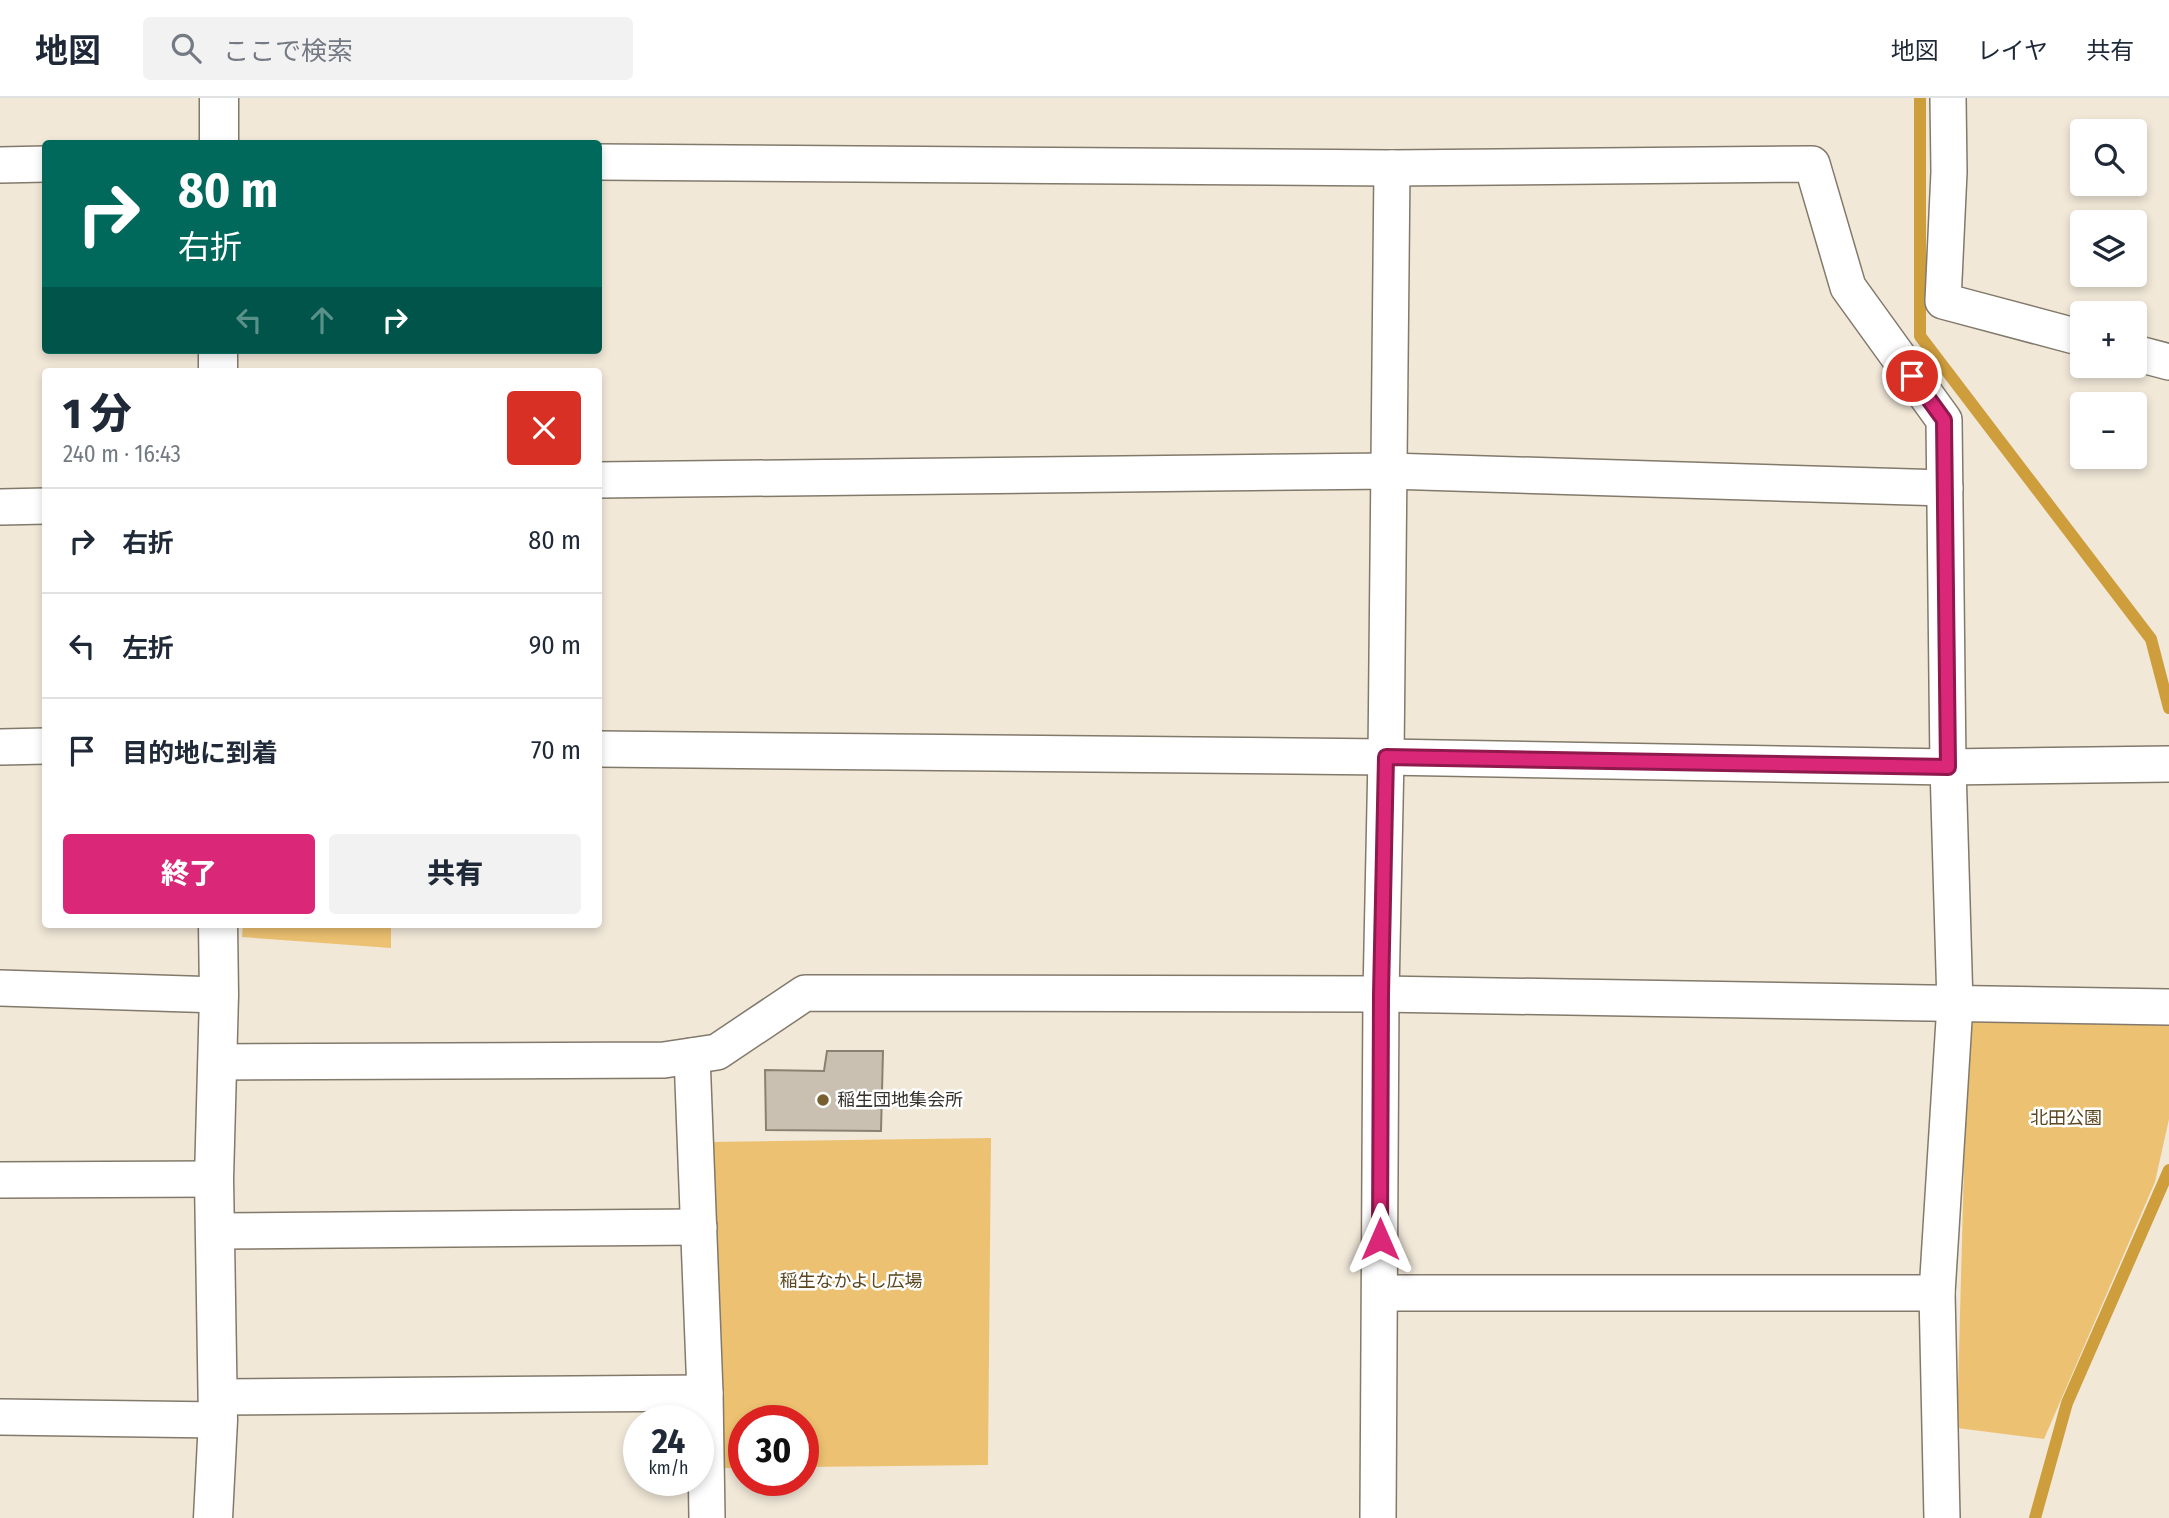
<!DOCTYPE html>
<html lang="ja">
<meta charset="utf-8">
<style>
body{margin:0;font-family:"Fira Sans Condensed","Noto Sans JP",sans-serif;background:#f2f2f3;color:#1f2937;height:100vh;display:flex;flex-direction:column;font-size:26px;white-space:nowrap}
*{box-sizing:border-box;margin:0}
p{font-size:23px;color:#747a83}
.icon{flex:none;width:38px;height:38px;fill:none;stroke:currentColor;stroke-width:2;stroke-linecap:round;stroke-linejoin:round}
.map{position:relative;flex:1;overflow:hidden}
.drawer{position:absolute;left:42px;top:270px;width:560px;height:560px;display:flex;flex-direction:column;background:#fff;border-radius:7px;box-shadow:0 4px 10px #0003}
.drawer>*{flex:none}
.top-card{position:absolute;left:42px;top:42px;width:560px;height:214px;border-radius:7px;box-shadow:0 4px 10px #0003;background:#00695c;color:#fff;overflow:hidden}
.fabs{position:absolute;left:2070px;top:21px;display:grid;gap:14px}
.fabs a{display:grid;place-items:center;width:77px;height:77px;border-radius:7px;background:#fff;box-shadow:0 4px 10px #0003;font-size:35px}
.speed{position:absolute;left:623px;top:1307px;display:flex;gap:14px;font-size:35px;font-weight:700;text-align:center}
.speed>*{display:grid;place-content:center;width:91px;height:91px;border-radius:50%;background:#fff;box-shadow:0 4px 10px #0003;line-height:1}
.speed small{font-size:18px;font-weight:400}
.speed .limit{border:10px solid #d22;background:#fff;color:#111}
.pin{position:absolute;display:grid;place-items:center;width:60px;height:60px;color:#fff;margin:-30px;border:4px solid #fff;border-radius:50%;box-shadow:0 2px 7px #0007}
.me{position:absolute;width:77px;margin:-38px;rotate:0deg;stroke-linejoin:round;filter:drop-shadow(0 0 5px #0008)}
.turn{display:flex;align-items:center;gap:24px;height:147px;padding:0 21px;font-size:32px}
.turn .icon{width:91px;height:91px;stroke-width:2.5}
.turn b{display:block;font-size:49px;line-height:60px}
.lanes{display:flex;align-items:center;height:66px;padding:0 21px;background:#0003;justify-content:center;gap:35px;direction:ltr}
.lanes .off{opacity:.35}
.round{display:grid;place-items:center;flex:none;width:74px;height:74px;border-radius:7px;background:#f2f2f3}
.head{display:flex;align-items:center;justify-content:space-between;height:119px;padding:0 21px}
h1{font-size:42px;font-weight:800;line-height:52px}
.cta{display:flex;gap:14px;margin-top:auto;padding:14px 21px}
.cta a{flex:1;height:80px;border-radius:7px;background:#db2777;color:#fff;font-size:28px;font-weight:800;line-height:80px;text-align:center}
.cta a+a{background:#f2f2f3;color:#1f2937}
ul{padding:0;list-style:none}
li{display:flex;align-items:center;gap:21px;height:105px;padding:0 21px;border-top:2px solid #e0e1e3}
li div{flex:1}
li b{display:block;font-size:26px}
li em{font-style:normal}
header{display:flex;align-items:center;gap:42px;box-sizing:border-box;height:98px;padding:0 35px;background:#fff;border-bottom:2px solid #e0e1e3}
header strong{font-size:33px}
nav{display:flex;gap:38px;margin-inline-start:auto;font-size:24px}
.search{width:490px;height:63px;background:#f2f2f3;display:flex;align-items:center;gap:18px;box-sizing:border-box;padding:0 24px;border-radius:7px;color:#747a83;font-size:26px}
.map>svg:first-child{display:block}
.green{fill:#ecc171}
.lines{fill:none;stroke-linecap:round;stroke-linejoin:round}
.stream{stroke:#ce9d3c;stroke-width:12}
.building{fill:#c9c0b1;stroke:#898172;stroke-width:2}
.minor-casing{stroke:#82796b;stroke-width:38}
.tertiary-casing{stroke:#82796b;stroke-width:41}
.minor{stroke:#fff;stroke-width:35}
.tertiary{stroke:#fff;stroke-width:38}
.route-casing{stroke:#8e194d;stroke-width:18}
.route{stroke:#db2777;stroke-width:12}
.poi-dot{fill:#785f30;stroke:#fff;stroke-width:2.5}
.labels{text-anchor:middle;stroke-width:5;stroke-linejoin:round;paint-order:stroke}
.poi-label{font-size:18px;fill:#34302a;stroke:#fff;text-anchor:start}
.park-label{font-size:18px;fill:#5c4720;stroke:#fff}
</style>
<header>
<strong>地図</strong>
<div class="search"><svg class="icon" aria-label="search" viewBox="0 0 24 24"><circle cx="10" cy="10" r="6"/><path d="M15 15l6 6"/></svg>ここで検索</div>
<nav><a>地図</a><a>レイヤ</a><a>共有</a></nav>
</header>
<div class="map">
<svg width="2169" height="1420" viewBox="0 0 2169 1420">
<rect width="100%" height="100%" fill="#f1e8d8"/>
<g class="green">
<path d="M243,826H391V850L242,839Z"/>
<path d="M1968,917L2169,919V1021L2155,1084L2044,1341L1957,1330Z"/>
<path d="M991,1040L988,1367L803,1369V1323H744V1370H719L709,1044Z"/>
</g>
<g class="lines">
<g class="stream">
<path d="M1920,0V238L2151,541L2169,610"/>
<path d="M2035,1420L2067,1305L2169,1072"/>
</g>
</g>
<path class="building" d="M827,953H883L881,1033L766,1032L765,972L824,973Z"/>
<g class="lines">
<defs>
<g id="minor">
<path d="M1948,0L1949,74L1943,203L2082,240"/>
<path d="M598,64L1392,70L1812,66L1848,189L1944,322L1948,669L1955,906L1937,1195L1942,1420"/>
<path d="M0,67L46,66"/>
<path d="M2135,255L2169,264"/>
<path d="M598,382L1389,373L1945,390"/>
<path d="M0,409L46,408"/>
<path d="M0,649L46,648"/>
<path d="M598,651L1386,659L1948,669L2169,666"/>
<path d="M0,890L219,897"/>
<path d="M692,958L705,1295L707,1420"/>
<path d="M217,964L664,962L717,954L805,895L1381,896L2169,909"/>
<path d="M0,1082L214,1081"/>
<path d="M215,1133L699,1129"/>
<path d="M1380,1195H1937"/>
<path d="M217,1299L705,1295"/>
<path d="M0,1319L218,1322"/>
<path d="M1378,1420L1381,896L1386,659L1392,70"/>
</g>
<g id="tertiary">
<path d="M219,46V0"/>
<path d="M218,273V252"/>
<path d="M213,1420L218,1322L214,1081L219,897L218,826"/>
</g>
</defs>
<use href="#minor" class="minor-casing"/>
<use href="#tertiary" class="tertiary-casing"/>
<use href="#minor" class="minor"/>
<use href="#tertiary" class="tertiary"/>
</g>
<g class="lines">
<defs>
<path id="route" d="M1380,1141L1381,896L1386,659L1948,669L1944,322L1912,278"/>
</defs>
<use href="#route" class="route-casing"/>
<use href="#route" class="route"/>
</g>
<circle class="poi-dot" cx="823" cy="1002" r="7"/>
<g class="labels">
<g class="poi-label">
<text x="837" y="1008">稲生団地集会所</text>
</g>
<g class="park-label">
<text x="2066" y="1026">北田公園</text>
<text x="851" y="1189">稲生なかよし広場</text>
</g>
</g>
</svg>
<div class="fabs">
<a><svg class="icon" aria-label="search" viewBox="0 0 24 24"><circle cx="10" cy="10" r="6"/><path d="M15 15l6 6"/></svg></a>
<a><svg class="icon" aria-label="layers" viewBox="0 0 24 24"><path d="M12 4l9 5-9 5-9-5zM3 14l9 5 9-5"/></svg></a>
<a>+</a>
<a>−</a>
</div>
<div class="speed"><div>24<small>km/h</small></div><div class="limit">30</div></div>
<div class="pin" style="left:1912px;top:278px;background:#d93025"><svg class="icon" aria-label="arrive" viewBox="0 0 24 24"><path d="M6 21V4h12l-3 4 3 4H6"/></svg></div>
<svg class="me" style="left:1380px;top:1141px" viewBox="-20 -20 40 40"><path d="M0-17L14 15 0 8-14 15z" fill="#db2777" stroke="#fff" stroke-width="4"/></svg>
<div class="top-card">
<div class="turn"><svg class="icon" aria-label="right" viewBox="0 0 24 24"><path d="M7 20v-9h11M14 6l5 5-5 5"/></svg><div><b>80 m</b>右折</div></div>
<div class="lanes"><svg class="icon off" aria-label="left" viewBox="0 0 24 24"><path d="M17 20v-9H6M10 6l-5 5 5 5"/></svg><svg class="icon off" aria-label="ahead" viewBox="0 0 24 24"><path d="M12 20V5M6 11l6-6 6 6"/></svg><svg class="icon" aria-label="right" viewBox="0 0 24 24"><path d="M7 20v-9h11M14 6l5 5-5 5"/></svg></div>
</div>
<section class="drawer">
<div class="head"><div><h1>1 分</h1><p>240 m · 16:43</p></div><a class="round" style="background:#d93025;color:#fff"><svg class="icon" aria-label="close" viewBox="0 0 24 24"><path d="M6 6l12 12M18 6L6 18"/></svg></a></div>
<ul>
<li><svg class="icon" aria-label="right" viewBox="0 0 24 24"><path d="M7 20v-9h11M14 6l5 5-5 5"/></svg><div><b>右折</b></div><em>80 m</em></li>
<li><svg class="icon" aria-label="left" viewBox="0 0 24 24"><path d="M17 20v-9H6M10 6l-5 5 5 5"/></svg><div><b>左折</b></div><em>90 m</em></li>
<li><svg class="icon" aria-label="arrive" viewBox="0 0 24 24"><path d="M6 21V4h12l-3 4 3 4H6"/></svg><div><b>目的地に到着</b></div><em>70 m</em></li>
</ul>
<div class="cta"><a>終了</a><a>共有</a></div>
</section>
</div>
